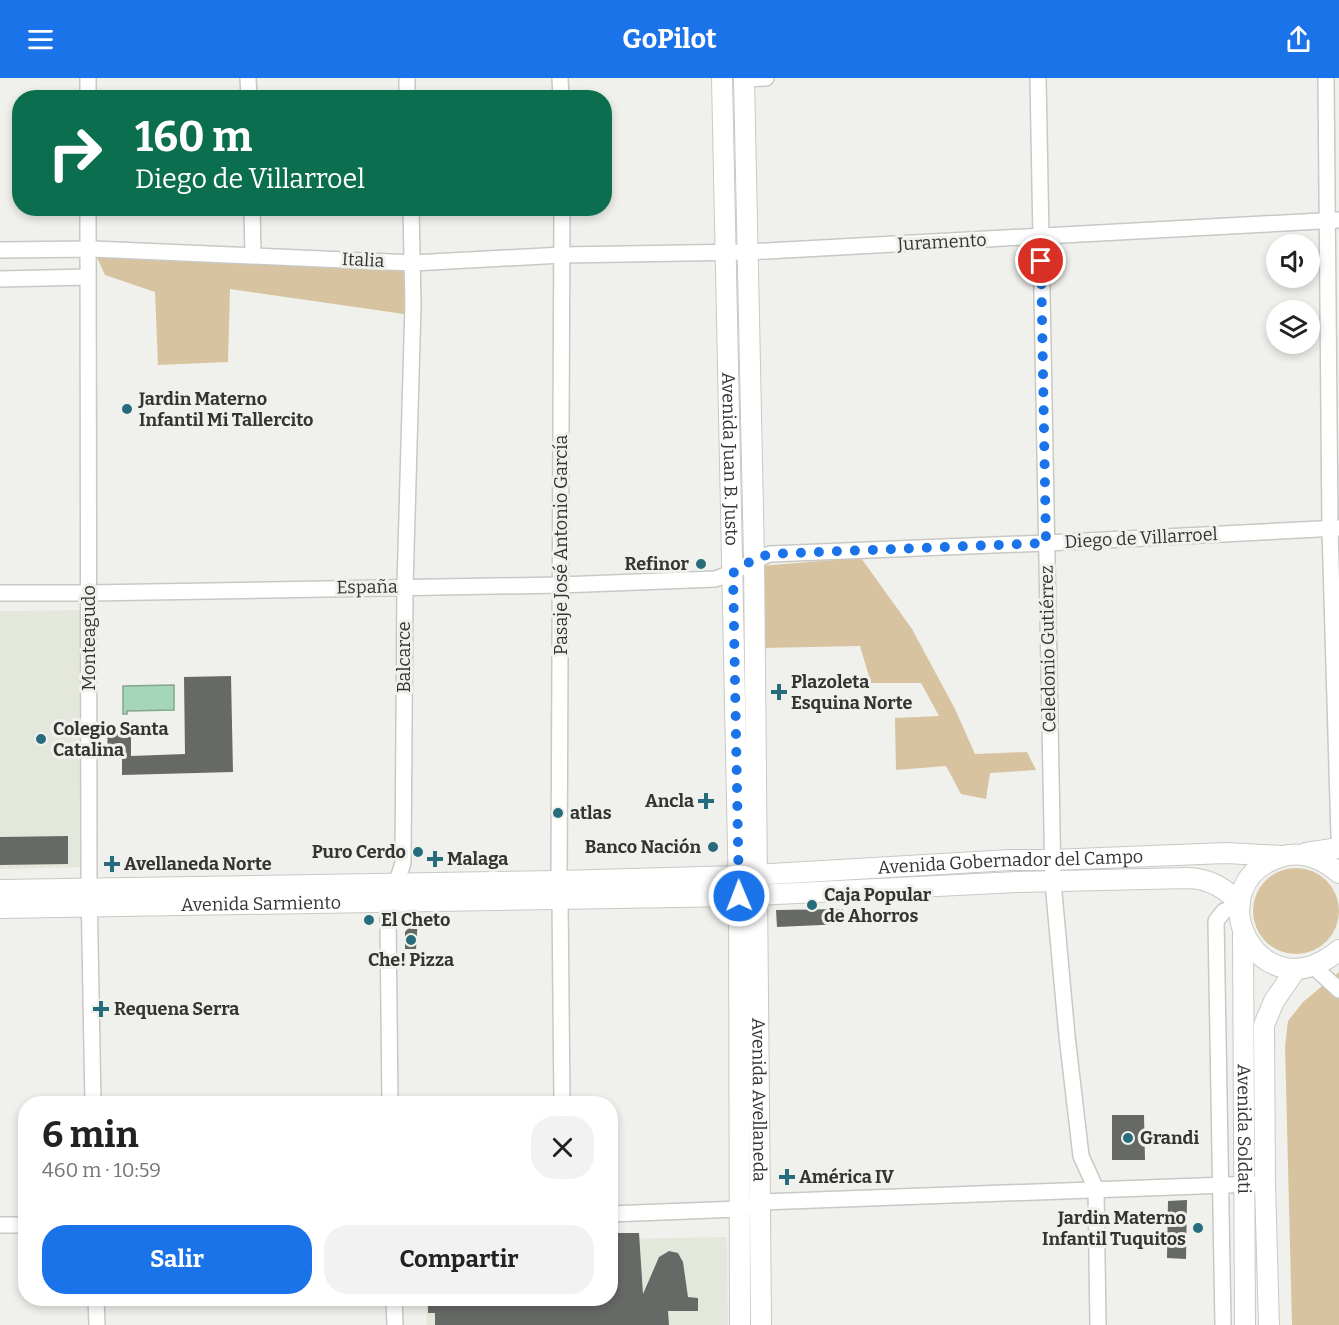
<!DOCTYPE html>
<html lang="es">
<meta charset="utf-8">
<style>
body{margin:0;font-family:Bitter,serif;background:#f2f2f2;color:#222;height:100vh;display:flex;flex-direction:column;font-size:22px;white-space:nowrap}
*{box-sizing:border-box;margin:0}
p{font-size:20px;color:#767676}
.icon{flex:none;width:33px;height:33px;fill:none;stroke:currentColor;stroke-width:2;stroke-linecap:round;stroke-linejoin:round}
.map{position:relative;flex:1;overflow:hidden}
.sheet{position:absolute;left:18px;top:1018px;width:600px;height:210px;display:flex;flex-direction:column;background:#fff;border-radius:24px;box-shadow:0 3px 9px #0003}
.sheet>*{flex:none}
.banner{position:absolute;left:12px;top:12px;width:600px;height:126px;border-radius:24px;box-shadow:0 3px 9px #0003;background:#0b6e4f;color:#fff;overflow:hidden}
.fabs{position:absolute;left:1266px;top:156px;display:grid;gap:12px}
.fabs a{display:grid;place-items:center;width:54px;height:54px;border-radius:50%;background:#fff;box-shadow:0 3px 9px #0003;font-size:30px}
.pin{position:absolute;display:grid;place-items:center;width:51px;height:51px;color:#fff;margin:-26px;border:3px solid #fff;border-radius:50%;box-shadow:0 2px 6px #0007}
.me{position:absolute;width:66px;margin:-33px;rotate:359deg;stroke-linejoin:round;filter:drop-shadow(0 0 4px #0008)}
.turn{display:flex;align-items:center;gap:21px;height:126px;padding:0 24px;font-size:27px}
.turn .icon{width:78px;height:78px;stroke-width:2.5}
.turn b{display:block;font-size:42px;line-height:51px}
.round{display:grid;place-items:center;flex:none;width:63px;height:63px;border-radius:24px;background:#f2f2f2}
.headline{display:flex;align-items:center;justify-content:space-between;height:102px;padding:0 24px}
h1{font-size:36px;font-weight:700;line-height:45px}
.cta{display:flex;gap:12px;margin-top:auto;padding:12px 24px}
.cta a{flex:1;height:69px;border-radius:24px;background:#1a73e8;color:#fff;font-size:24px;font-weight:700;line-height:69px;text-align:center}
.cta a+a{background:#f2f2f2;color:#222}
header{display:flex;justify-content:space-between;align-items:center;height:78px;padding:0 24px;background:#1a73e8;color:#fff;font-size:27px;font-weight:700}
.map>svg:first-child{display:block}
.built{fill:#e4e8dc}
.green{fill:#d7c39f}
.water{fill:#a5d6b9;stroke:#83a691;stroke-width:1.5}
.building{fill:#666966}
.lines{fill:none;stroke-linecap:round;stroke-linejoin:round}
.minor-casing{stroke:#c8c9c5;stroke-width:18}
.major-casing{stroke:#c8c9c5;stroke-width:22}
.minor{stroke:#fff;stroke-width:15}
.major{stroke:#fff;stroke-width:20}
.route{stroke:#1a73e8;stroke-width:10;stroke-dasharray:0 18}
.poi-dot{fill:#276c7c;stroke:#f0f1ed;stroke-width:2}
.labels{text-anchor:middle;stroke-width:6;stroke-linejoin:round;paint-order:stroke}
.street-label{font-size:18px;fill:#343533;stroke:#f0f1ed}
.poi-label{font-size:18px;font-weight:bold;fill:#343533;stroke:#f0f1ed;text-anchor:start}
</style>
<header><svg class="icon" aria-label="menu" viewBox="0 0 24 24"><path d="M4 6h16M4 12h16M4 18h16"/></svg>GoPilot<svg class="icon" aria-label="share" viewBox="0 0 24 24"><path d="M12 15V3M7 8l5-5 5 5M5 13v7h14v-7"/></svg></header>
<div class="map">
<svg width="1339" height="1247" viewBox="0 0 1339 1247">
<rect width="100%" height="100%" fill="#f0f1ed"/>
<g class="built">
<path d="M81,532L84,789L0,791V533Z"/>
<path d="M727,1159L728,1247H427L426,1221H610L611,1161Z"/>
</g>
<g class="green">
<path d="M93,171L407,193L404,236L230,211L228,284L158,287L155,214L105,197Z"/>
<path d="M861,480L912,551L955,631L975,676L1027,674L1036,692L990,695L986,721L961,716L946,688L896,692L895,640L939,638L921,605H871L860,568L761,570L759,488Z"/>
<circle cx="1296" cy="833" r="43"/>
<path d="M1339,894V1247H1292L1285,968L1288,943L1303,924Z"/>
</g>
<path class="water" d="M174,607V632L127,633V636H123V608Z"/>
<g class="building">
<path d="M231,598L233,694L122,697V680H108L107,649L131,648V678L185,676L184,599Z"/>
<path d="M68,758V786L0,787V759Z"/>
<path d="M843,831V846L777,849L776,832Z"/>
<path d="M418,839L416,871H405V854Z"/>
<path d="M1112,1037H1144L1145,1082H1112Z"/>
<path d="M1187,1122L1186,1181L1167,1180L1168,1123Z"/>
<path d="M618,1155H639L643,1216L659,1179L669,1173L678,1175L683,1184L688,1219L698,1220V1233H668L669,1247H435V1235H428V1221H610V1185H618Z"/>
</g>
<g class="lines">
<defs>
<g id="minor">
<path d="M88,0V20"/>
<path d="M248,0L249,20"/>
<path d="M407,0V20"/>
<path d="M560,0L561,20"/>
<path d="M1038,0L1053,804L1067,958L1081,1078L1096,1111L1098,1247"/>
<path d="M1326,0L1330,451L1339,758"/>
<path d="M744,1L766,0"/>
<path d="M88,130L89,810L93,1026"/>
<path d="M252,130L253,177"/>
<path d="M0,172L93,171L413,185L562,177L747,174L1339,142"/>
<path d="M0,201L88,199"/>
<path d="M0,515H89L560,507L715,501C736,495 750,483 770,476L1046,465L1339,450"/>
<path d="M559,803L562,130"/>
<path d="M560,821L562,1026"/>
<path d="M1313,888L1339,912"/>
<path d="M390,1026L388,841L390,824L403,785L405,508L413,226L411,130"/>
<path d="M610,1136L739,1131L760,1124L1254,1106"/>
<path d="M0,1147H26"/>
<path d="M96,1221L97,1247"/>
<path d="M394,1221L395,1247"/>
<path d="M1223,1247L1216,843L1224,833L1239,828"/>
</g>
<g id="major">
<path id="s1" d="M722,0L739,818L740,1247"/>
<path id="s2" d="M744,0L754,481L761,1247"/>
<path d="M1306,775L1339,770"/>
<path d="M1339,795C1323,781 1302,772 1280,779C1194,807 1259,939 1339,872"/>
<path id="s3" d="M0,812L559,803L738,798L1010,782H1052L1226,775L1282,778"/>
<path id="s4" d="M0,830L739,818L1017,804L1188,800C1211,801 1224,810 1240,825"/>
<path id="s5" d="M1243,856L1245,1247"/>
<path d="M1269,1247L1265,1106L1264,947L1274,923L1296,891"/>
</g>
</defs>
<use href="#minor" class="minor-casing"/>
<use href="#major" class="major-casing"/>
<use href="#minor" class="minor"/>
<use href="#major" class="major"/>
</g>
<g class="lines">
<path class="route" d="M739,818L733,495L754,481L770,476L1046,465L1041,183"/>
</g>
<g class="poi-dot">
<circle cx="127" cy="331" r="6"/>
<circle cx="701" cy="486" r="6"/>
<path d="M776 605h6v6h6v6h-6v6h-6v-6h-6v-6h6z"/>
<circle cx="41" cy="661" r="6"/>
<path d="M703 714h6v6h6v6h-6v6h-6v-6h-6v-6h6z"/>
<circle cx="558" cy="735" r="6"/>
<circle cx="713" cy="769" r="6"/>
<circle cx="418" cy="774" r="6"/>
<path d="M432 772h6v6h6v6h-6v6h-6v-6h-6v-6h6z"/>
<path d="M109 777h6v6h6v6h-6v6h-6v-6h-6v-6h6z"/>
<circle cx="812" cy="827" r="6"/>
<circle cx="369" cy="842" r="6"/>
<circle cx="411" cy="862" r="6"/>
<path d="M98 922h6v6h6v6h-6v6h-6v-6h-6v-6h6z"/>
<circle cx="1128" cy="1060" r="6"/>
<path d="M784 1090h6v6h6v6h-6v6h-6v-6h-6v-6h6z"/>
<circle cx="1198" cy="1150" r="6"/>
</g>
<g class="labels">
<g class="street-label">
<text transform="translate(942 164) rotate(-3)" y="6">Juramento</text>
<text transform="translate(363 182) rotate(3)" y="6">Italia</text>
<text dy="6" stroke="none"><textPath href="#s1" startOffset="381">Avenida Juan B. Justo</textPath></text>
<text transform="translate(1141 460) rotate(-3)" y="6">Diego de Villarroel</text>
<text transform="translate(561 467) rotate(-90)" y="6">Pasaje José Antonio García</text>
<text transform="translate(367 509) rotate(-1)" y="6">España</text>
<text transform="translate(89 560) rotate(-90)" y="6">Monteagudo</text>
<text transform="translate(1048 571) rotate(-91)" y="6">Celedonio Gutiérrez</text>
<text transform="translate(404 579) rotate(-90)" y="6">Balcarce</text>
<text dy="6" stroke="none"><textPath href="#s3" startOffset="1011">Avenida Gobernador del Campo</textPath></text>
<text dy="6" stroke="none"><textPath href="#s4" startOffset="261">Avenida Sarmiento</textPath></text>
<text dy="6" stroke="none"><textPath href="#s2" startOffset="1022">Avenida Avellaneda</textPath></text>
<text dy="6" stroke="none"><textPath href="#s5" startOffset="195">Avenida Soldati</textPath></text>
</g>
<g class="poi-label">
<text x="139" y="327">Jardin Materno<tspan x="139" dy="21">Infantil Mi Tallercito</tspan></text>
<text x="689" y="492" text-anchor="end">Refinor</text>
<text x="791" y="610">Plazoleta<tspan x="791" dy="21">Esquina Norte</tspan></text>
<text x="53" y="657">Colegio Santa<tspan x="53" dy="21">Catalina</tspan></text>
<text x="694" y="729" text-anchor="end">Ancla</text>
<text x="570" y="741">atlas</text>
<text x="701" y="775" text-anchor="end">Banco Nación</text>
<text x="406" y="780" text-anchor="end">Puro Cerdo</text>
<text x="447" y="787">Malaga</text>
<text x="124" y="792">Avellaneda Norte</text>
<text x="824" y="823">Caja Popular<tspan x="824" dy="21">de Ahorros</tspan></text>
<text x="381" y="848">El Cheto</text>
<text x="411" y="888" text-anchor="middle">Che! Pizza</text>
<text x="114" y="937">Requena Serra</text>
<text x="1140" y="1066">Grandi</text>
<text x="799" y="1105">América IV</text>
<text x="1186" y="1146" text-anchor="end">Jardin Materno<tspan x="1186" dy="21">Infantil Tuquitos</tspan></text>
</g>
</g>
</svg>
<div class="fabs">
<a><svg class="icon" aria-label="sound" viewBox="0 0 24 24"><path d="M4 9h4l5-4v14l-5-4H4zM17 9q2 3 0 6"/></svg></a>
<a><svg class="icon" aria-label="layers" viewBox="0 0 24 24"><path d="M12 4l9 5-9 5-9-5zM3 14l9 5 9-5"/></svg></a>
</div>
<div class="pin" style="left:1041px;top:183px;background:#d93025"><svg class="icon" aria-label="arrive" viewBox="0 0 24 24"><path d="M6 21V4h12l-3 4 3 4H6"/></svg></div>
<svg class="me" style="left:739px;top:818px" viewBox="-20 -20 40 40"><circle r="17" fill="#1a73e8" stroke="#fff" stroke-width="3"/><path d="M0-11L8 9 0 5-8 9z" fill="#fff"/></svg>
<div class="banner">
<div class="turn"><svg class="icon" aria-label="right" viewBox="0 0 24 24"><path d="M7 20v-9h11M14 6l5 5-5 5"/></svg><div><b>160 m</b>Diego de Villarroel</div></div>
</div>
<section class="sheet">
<div class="headline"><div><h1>6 min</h1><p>460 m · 10:59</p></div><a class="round"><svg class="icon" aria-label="close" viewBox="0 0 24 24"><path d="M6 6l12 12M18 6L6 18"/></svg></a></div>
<div class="cta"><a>Salir</a><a>Compartir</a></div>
</section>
</div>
